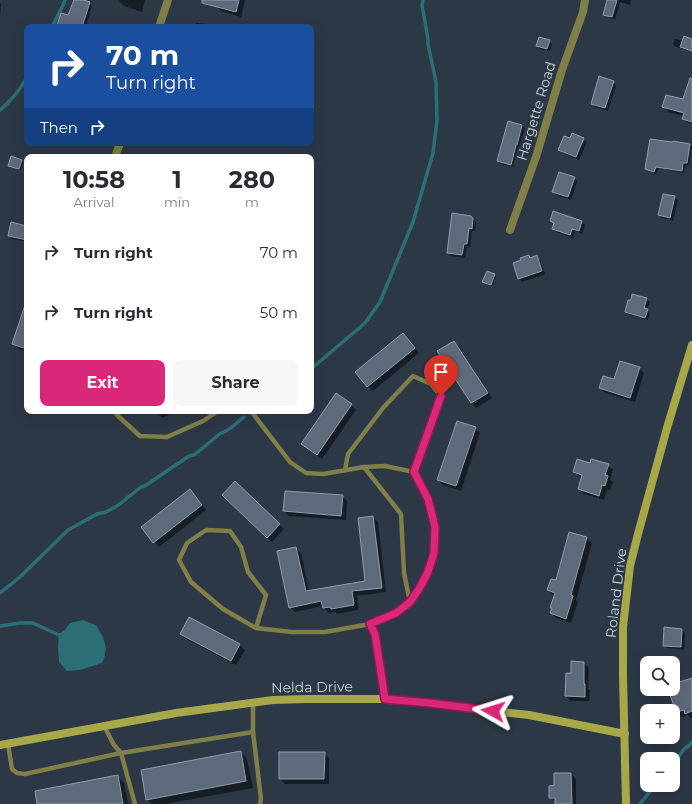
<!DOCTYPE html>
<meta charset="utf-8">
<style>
body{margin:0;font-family:Montserrat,sans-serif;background:#f7f7f7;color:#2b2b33;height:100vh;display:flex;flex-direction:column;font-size:15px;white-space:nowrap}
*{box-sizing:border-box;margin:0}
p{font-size:13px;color:#7c7c81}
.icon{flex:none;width:22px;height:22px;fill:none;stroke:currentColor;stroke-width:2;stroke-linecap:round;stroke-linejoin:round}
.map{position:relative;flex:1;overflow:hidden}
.side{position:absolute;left:24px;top:154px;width:290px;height:260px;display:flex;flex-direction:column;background:#fff;border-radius:8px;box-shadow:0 4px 16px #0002}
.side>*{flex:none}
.banner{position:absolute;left:24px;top:24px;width:290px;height:122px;border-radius:8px;box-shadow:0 4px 16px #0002;background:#1a4fa0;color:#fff;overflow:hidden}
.fabs{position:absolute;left:640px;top:656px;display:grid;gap:8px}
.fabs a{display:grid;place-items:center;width:40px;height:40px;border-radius:8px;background:#fff;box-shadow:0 4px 16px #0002;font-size:20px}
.pin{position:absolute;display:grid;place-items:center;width:34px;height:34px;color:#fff;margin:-41px -17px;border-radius:50% 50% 50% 0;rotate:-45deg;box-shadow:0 0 4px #0007}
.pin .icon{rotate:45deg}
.me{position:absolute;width:44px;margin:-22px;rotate:276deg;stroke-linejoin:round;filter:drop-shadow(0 0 3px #0008)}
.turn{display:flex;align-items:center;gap:14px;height:84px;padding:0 16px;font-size:18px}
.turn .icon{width:52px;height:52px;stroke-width:2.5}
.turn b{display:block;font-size:28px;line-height:34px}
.then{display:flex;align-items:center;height:38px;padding:0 16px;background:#0003;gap:8px;font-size:15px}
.eta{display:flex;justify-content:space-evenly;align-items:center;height:68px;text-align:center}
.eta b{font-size:24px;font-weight:700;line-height:28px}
.action{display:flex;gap:8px;margin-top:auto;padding:8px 16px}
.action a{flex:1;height:46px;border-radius:8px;background:#db2777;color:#fff;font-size:16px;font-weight:700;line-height:46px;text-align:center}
.action a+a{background:#f7f7f7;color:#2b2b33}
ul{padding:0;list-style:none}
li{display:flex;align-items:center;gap:12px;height:60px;padding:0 16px}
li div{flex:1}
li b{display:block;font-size:15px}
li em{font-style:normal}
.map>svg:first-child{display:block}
.water{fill:#2b6f76}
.shadow{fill:#0007}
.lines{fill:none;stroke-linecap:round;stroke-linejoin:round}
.stream{stroke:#2b6f76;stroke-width:3.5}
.building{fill:#5d6a7a;stroke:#8f9daf}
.lane{stroke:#7f7f47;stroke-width:4.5}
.street{stroke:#7f7f47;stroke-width:8}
.secondary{stroke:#a8a849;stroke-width:8}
.route-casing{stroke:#8e194d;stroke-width:10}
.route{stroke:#db2777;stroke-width:7}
.labels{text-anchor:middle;stroke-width:3;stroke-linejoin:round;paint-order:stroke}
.street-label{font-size:14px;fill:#cbd3dc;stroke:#2c3846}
</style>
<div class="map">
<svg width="692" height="804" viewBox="0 0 692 804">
<rect width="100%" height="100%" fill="#2c3846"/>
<path class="water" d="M83,620L96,625L103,637L106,648L104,659L102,663L80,670L67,671L59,662L58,646L59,634L65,630L70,623Z"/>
<g class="shadow">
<path d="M75,0H80L89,3L92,6L86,27H61L59,25L69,17Z"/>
<path d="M120,0H145L142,12L124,6L119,1Z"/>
<path d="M218,0H245L241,17L221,11L216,6Z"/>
<path d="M608,0H631L630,5L620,2L615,20L607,17L604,14Z"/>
<path d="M0,3L1,4L0,16Z"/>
<path d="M196,23L207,24L210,27H194Z"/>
<path d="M675,39L683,41L692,40V52L676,47L673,44Z"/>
<path d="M549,41L552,44L550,51L540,49L537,45Z"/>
<path d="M613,82L616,85L608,111L595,107L592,104Z"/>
<path d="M692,95V124L688,123L683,119L684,116L668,112L664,107L684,101Z"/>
<path d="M522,125L525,128L519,147H518L513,167L501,164L498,161Z"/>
<path d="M571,139H583L587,142L579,160L563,153L560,150Z"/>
<path d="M673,142L690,145L692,147L689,165H686L684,173L659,168L656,174L649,171L646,168L673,143Z"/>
<path d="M160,154L169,157H159Z"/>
<path d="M12,157L22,161L23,162L21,170L9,166Z"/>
<path d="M574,178L577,181L571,200L556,195L553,192Z"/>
<path d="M675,197L678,200L673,221L662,218L659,215Z"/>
<path d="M554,213L582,222L585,225L582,234L575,231L573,238L556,232L553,229L554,225L551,221Z"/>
<path d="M471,217L476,222L475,231H472L470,247L467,246L465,258L451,256L448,252Z"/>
<path d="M21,224L27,225V242L12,239L9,236L21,226Z"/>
<path d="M529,256L531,259L537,257L540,260L545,274L522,282L519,279L514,264Z"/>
<path d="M487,272L496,276L492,286L485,283Z"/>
<path d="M647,299L650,302L647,310L650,313L648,320L629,315L626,312Z"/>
<path d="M27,303V352L19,349L14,344Z"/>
<path d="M408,339L419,353L373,391L356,372Z"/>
<path d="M454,342L459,347L492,398L476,408L472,403L439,352Z"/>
<path d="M639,368L644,373L635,402L605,393L600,388Z"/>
<path d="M351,405L356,410L322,459L307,449L302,444Z"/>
<path d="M156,411H177L162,418Z"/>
<path d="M475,428L480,433L461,491L443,485L438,480Z"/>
<path d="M608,465L613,470L610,479L613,482L610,490H607L604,500L584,494L579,489L583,478L579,476L574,472Z"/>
<path d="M235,482L284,529L272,542L223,495Z"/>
<path d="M195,495L206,510L159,547L142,528Z"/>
<path d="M342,496L347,501L346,520L289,516L284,511Z"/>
<path d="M373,517L378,522L386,592L357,596L359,608L358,609V610L337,614L335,612L329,613L324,608L323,606L295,612L290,607L296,548L301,553L309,591L366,582Z"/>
<path d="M587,538L592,543L576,600L578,602L571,623L556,618L551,613L553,609L552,608L555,596L553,595L548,590L557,582Z"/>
<path d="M190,618L240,645L245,650L236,665L186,639L181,634Z"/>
<path d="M682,630L685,633L684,650L667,648L664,645Z"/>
<path d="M584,663L589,668L588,689L590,690L589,701H571L566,696L567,674H572Z"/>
<path d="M692,679V718H691L688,715L682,717L677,712L669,689H673V685Z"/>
<path d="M241,752L247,759L253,788L165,804H152L147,799Z"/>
<path d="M324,753L329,758V784H285L280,779Z"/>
<path d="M571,774L576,779V804H556V802H555L550,797L555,786Z"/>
<path d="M118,777L124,783L128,804H38Z"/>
</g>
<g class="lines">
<g class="stream">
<path d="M52,27L63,5L65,0"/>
<path d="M0,110C11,101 20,90 27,77"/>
<path d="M311,369L365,323L380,302L413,222L433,153L437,120L436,82L428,44V39L422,5L423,0"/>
<path d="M0,593L20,577L68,530L97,514L106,512L117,506L141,487L145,486L189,456L194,455L221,433C230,431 237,422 244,417"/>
<path d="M0,626L20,623H33L61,636"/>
<path d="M673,765L684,749L691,744L692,742"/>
<path d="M640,804L655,785"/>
</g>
</g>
<g class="building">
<path d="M74,0H84L90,2L82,27H64L57,25L61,13L68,15Z"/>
<path d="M202,0H239L236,12L202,3Z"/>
<path d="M607,0H617L612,17L603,15Z"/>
<path d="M684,36L692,39V51L680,47Z"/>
<path d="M539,37L550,40L547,49L536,46Z"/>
<path d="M599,76L614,81L605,108L591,104Z"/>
<path d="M690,78H692V122L682,119L684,113L662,107L666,95L683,99Z"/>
<path d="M508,121L522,125L517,145H516L511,165L497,161Z"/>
<path d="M572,133L584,138L576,157L558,150L564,136L570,138Z"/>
<path d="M650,139L672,142L673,141L690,144L687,163H683L682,171L656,167L654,172L645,169Z"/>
<path d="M11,156L22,160L19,169L8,166Z"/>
<path d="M559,172L575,177L568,197L552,192Z"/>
<path d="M663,194L675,196L670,218L658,215Z"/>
<path d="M553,211L582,221L579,231L572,229L570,235L552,229L554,223L550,221Z"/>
<path d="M452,213L471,216V217L473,218L472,229L469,228L467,244H464L462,255L447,253Z"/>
<path d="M11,222L27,226V240L8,236Z"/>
<path d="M529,255L530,258L537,255L542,271L518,279L513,263L521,260L520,258Z"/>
<path d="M487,271L495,274L491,285L482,282Z"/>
<path d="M632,294L647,298L644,308L648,309L645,318L625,312L628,300H631Z"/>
<path d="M25,305L27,306V349L12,344Z"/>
<path d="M403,333L415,348L367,387L355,372Z"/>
<path d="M454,341L488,393L471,403L437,351Z"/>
<path d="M620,361L640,367L630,398L599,388L603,376L614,379Z"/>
<path d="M336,393L352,404L317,455L301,444Z"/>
<path d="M457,421L476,427L456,486L437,480Z"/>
<path d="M577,459L590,463L591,459L609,464L605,475L608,476L605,486L602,485L599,496L578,489L582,475L573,472Z"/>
<path d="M235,481L280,524L267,538L222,495Z"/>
<path d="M190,489L202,505L153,543L141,527Z"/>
<path d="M285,491L343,495L341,516L283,511Z"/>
<path d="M373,516L382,588L352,591L354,604H353L354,605L331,609L330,607L323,608L321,601L289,608L277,551L296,547L306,591L365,581L358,518Z"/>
<path d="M569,532L587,537L571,595L573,596L566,619L550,613L552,608H550L555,593L547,590L551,579L556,580Z"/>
<path d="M189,617L240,644L231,661L180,634Z"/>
<path d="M664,627L682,629L681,647L663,646Z"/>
<path d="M571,661L584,662V684H585V697L565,696L566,673H571Z"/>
<path d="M692,678V711L685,714L684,710L676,712L668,689H673V684Z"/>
<path d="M241,751L246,781L146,800L141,770Z"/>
<path d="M279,752H325L324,779H279Z"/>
<path d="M554,773H571L572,804H555V798H549V786L554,785Z"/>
<path d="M118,775L123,804H37L35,791Z"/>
</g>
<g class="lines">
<g class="lane">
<path d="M114,411L118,416L140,436L167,437L203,421L218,411"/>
<path d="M251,411L290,462L306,473L323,474L364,467L401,514L404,573L410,602L396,613L370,624"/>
<path d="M364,467L385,466L414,472"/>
<path d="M345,470L348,454L383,408L413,376L431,384L441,396L414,472L428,499L435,527L434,553L428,572L419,589L410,602"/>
<path d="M256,628L266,595L248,572L241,547L230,531L206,530L187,543L179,560L191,582L223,609L256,628L291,632H325L370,624L375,634L385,699"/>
<path d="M253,703V732L261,799L260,804"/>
<path d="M104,726L114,745L121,753L253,732"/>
<path d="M8,744L12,769L17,773L25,774L121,753L135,804"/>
</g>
<g class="street">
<path d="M159,27L168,0"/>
<path d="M115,157L120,143"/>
<path d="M510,230L536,157L562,70L583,12L585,0"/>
</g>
<g class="secondary">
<path d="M0,745L176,713L273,700L306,699H385L430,703L481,710L529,715L625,734"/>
<path d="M626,804L623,676V627L630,566L638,534L667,428L692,345"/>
</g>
</g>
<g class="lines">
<defs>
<path id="route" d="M441,396L414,472L428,499L435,527L434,553L428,572L419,589L410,602L396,613L370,624L375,634L385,699L430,703L493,711"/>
</defs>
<use href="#route" class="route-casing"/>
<use href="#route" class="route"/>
</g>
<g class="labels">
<g class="street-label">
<text transform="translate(536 111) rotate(-73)" y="5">Hargette Road</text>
<text transform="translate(616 593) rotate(-83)" y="5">Roland Drive</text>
<text transform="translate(312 687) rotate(-1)" y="5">Nelda Drive</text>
</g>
</g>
</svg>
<div class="fabs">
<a><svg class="icon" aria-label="search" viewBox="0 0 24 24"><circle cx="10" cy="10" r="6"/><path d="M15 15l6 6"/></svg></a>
<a>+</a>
<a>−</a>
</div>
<div class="pin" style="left:441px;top:396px;background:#d93025"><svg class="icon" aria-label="arrive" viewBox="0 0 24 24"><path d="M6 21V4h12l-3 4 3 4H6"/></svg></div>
<svg class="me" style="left:493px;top:711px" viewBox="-20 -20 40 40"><path d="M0-17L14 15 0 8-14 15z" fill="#db2777" stroke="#fff" stroke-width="4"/></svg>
<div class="banner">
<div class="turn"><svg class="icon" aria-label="right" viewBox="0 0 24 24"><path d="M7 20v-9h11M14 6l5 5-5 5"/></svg><div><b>70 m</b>Turn right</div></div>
<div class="then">Then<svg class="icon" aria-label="right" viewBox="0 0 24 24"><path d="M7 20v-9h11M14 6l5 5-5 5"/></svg></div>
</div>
<section class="side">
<div class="eta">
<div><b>10:58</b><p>Arrival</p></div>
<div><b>1</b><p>min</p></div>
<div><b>280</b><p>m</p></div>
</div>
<ul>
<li><svg class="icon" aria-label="right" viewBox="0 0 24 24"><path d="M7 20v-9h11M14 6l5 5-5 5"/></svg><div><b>Turn right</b></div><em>70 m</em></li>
<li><svg class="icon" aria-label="right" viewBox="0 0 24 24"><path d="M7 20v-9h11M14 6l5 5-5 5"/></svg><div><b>Turn right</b></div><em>50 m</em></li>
</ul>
<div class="action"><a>Exit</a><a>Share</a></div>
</section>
</div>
